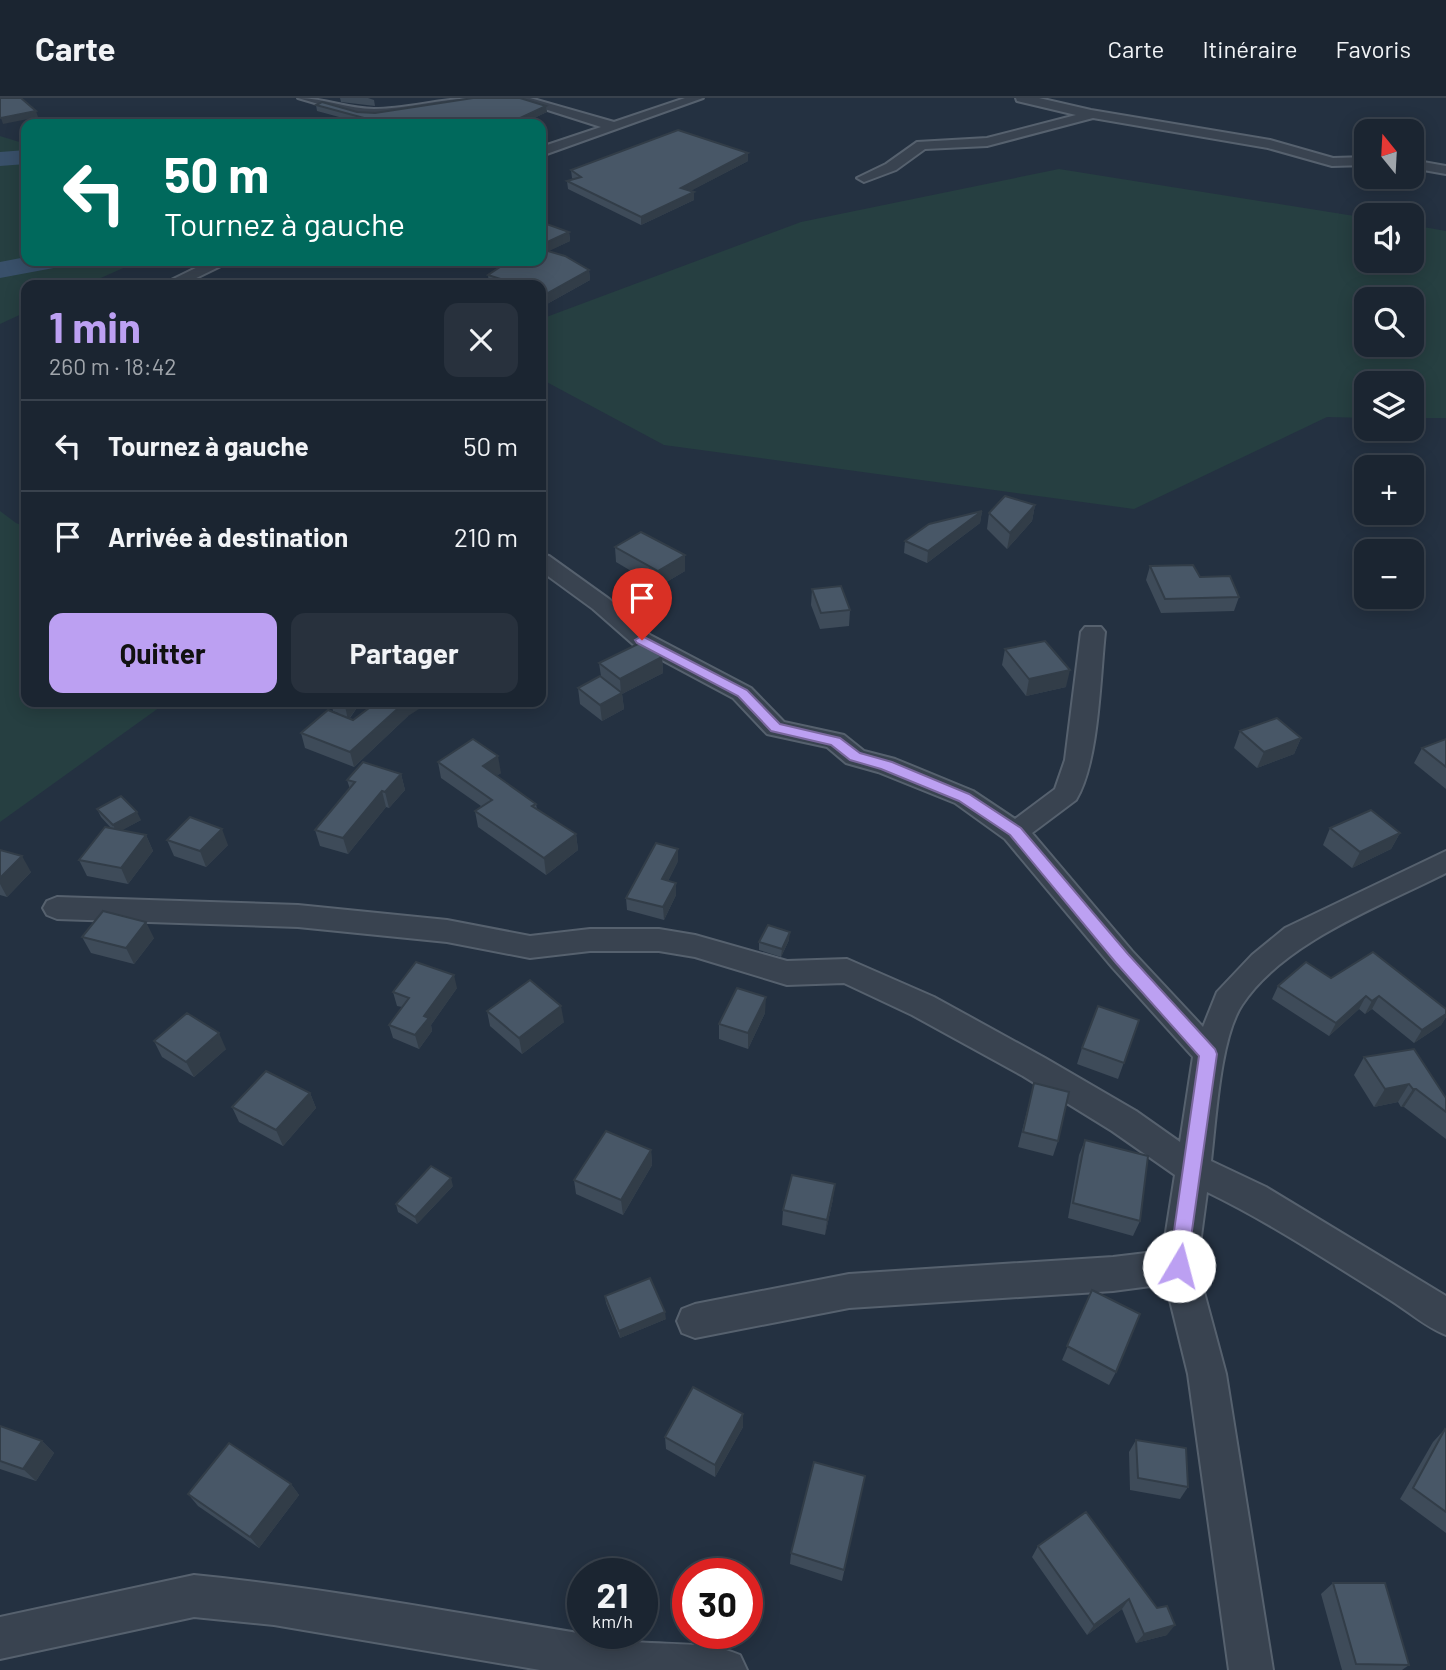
<!DOCTYPE html>
<html lang="fr">
<meta charset="utf-8">
<style>
body{margin:0;font-family:Barlow,sans-serif;background:#28313d;color:#f1f3f6;height:100vh;display:flex;flex-direction:column;font-size:26px;white-space:nowrap}
*{box-sizing:border-box;margin:0}
p{font-size:23px;color:#a0a5ab}
.icon{flex:none;width:38px;height:38px;fill:none;stroke:currentColor;stroke-width:2;stroke-linecap:round;stroke-linejoin:round}
.map{position:relative;flex:1;overflow:hidden}
.drawer{position:absolute;left:21px;top:182px;width:525px;height:427px;display:flex;flex-direction:column;background:#1b2531;border-radius:14px;box-shadow:0 4px 18px #0003,0 0 0 2px #39424d}
.drawer>*{flex:none}
.hud{position:absolute;left:21px;top:21px;width:525px;height:147px;border-radius:14px;box-shadow:0 4px 18px #0003,0 0 0 2px #39424d;background:#00695c;color:#fff;overflow:hidden}
.needle{width:46px;rotate:342deg}
.buttons{position:absolute;left:1354px;top:21px;display:grid;gap:14px}
.buttons a{display:grid;place-items:center;width:70px;height:70px;border-radius:14px;background:#1b2531;box-shadow:0 4px 18px #0003,0 0 0 2px #39424d;font-size:35px}
.speed{position:absolute;left:567px;top:1460px;display:flex;gap:14px;font-size:35px;font-weight:700;text-align:center}
.speed>*{display:grid;place-content:center;width:91px;height:91px;border-radius:50%;background:#1b2531;box-shadow:0 4px 18px #0003,0 0 0 2px #39424d;line-height:1}
.speed small{font-size:18px;font-weight:400}
.speed .limit{border:10px solid #d22;background:#fff;color:#111}
.pin{position:absolute;display:grid;place-items:center;width:60px;height:60px;color:#fff;margin:-72px -30px;border-radius:50% 50% 50% 0;rotate:-45deg;box-shadow:0 0 7px #0007}
.pin .icon{rotate:45deg}
.me{position:absolute;width:77px;margin:-38px;rotate:8deg;stroke-linejoin:round;filter:drop-shadow(0 0 5px #0008)}
.turn{display:flex;align-items:center;gap:24px;height:147px;padding:0 28px;font-size:32px}
.turn .icon{width:91px;height:91px;stroke-width:2.5}
.turn b{display:block;font-size:49px;line-height:60px}
.round{display:grid;place-items:center;flex:none;width:74px;height:74px;border-radius:14px;background:#28313d}
.overview{display:flex;align-items:center;justify-content:space-between;height:119px;padding:0 28px}
h1{font-size:42px;font-weight:700;line-height:52px;color:#bca0f2}
.primary-button{display:flex;gap:14px;margin-top:auto;padding:14px 28px}
.primary-button a{flex:1;height:80px;border-radius:14px;background:#bca0f2;color:#111;font-size:28px;font-weight:700;line-height:80px;text-align:center}
.primary-button a+a{background:#28313d;color:#f1f3f6}
ul{padding:0;list-style:none}
li{display:flex;align-items:center;gap:21px;height:91px;padding:0 28px;border-top:2px solid #39424d}
li div{flex:1}
li b{display:block;font-size:26px}
li em{font-style:normal}
header{display:flex;align-items:center;gap:42px;box-sizing:border-box;height:98px;padding:0 35px;background:#1b2531;border-bottom:2px solid #39424d}
header strong{font-size:33px}
nav{display:flex;gap:38px;margin-inline-start:auto;font-size:24px}
.map>svg:first-child{display:block}
.green{fill:#263f41;fill-rule:evenodd}
.lines{fill:none;stroke-linecap:round;stroke-linejoin:round}
.river{fill:#39506a;fill-rule:evenodd}
.minor-casing{stroke:#56616e;stroke-width:4}
.minor{fill:#394350;fill-rule:evenodd}
.wall{fill:#3e4b59}
.shaded-wall{fill:#323d48}
.building{fill:#485767;stroke:#323d48;stroke-width:2}
.route{fill:#bca0f2;stroke:#7a689d;stroke-width:2}
</style>
<header>
<strong>Carte</strong>
<nav><a>Carte</a><a>Itinéraire</a><a>Favoris</a></nav>
</header>
<div class="map">
<svg width="1446" height="1572" viewBox="0 0 1446 1572">
<rect width="100%" height="100%" fill="#243141"/>
<g class="green">
<path d="M0,38L26,46V163H139L85,187H26V214L0,226Z"/>
<path d="M1059,71L1367,120V163H1412V127L1446,133V320H1412V285H1367V320L1327,319L1134,411L664,347L541,281V221L801,124ZM1367,201H1412V247H1367Z"/>
<path d="M0,413L16,425L26,429V604H167L0,724Z"/>
</g>
<g class="lines">
<g class="river">
<path d="M26,52V66L0,68V54Z"/>
<path d="M26,159V163H62L59,169L0,180V164Z"/>
</g>
<defs>
<g id="minor">
<path d="M298,0C324,0 348,11 374,11C408,11 442,0 478,0L472,4L376,19L359,18Z"/>
<path d="M510,0H530L614,24L685,0H703L541,58V49L601,29Z"/>
<path d="M1016,0H1039L1091,12L1270,42L1333,60L1367,59V67L1332,68L1268,50L1093,20L987,48L925,51L896,72L864,84L857,80L886,66L917,44L987,40L1076,17L1017,3Z"/>
<path d="M1412,62L1446,68V76L1412,70Z"/>
<path d="M210,163H231L182,187H161Z"/>
<path d="M541,456L549,458L609,501L650,537L751,590L784,624L844,637L864,653L895,661L973,693L1015,721L1055,691L1065,662L1081,534L1085,529H1101L1105,534C1100,580 1099,664 1076,702L1032,735L1132,853L1203,929L1217,894L1252,857L1285,830L1446,753V775C1381,808 1283,844 1242,907C1220,940 1216,1022 1211,1063L1266,1089L1446,1198V1237C1425,1229 1407,1212 1387,1200C1328,1163 1269,1124 1207,1094L1197,1168L1226,1276L1273,1572H1229L1188,1276L1166,1186L1113,1193L849,1210L695,1240L682,1235L677,1223L682,1211L695,1206L849,1176L1113,1159L1163,1153L1175,1077L1112,1033L1023,978L912,917L844,885L787,887L695,859L659,853H590L530,860L447,844L298,829L57,821L47,817L43,810L47,803L57,799L298,807L447,822L530,838L590,831H659L695,837L787,863L847,861L934,899L1045,960L1136,1013L1180,1044L1193,959L1112,869L1005,741L955,705L878,674L846,665L827,649L767,636L733,600L634,547L593,511L541,473Z"/>
<path d="M194,1477C337,1491 478,1519 620,1542C659,1549 703,1541 740,1557L747,1572H540L274,1527L194,1519L0,1561V1519Z"/>
</g>
</defs>
<use href="#minor" class="minor-casing"/>
<use href="#minor" class="minor"/>
</g>
<g class="wall">
<path d="M340,0H368L374,2L375,8L341,4Z"/>
<path d="M316,7L357,14L375,15L546,8L547,14L521,26H365L317,13Z"/>
<path d="M748,63L690,93L694,94V102L641,127L568,91L567,83L573,81L572,80L571,72Z"/>
<path d="M541,124L569,134L570,143L548,153L589,172L590,182L547,206L541,204V187H492L489,186L488,177L541,163Z"/>
<path d="M1035,407L1032,423L1007,451L987,431L989,415Z"/>
<path d="M982,413L980,425L927,465L904,455L905,443Z"/>
<path d="M615,449L685,473L658,489L616,464Z"/>
<path d="M1150,468L1200,479L1239,499L1234,513L1161,515L1146,482Z"/>
<path d="M812,491L850,512L849,528L820,531L811,507Z"/>
<path d="M1005,551L1066,589L1026,598L1002,567Z"/>
<path d="M662,559L663,575L622,596L624,611L602,623L580,606L578,590L601,578L599,565Z"/>
<path d="M331,604H361L350,620L353,622L408,618L354,669L305,650L301,635L338,615L333,613Z"/>
<path d="M1240,633L1301,640L1294,656L1257,670L1234,650Z"/>
<path d="M1446,641V691L1414,665L1422,650Z"/>
<path d="M438,664L501,675L496,678L536,706L537,711L576,736L578,752L546,777L478,729L475,713L481,708L441,680Z"/>
<path d="M401,676L405,692L389,710L386,709L348,756L320,748L315,732L350,691L347,682Z"/>
<path d="M97,711L141,722L122,732L146,737L153,753L128,786L87,778L79,762L112,731L101,719Z"/>
<path d="M1330,730L1400,735L1391,751L1352,770L1323,747Z"/>
<path d="M167,742L228,747L206,769L174,758Z"/>
<path d="M0,752L31,774L7,799L0,797Z"/>
<path d="M678,763L668,783L676,785V797L664,822L627,812L626,800Z"/>
<path d="M82,839L154,840L134,866L91,855Z"/>
<path d="M789,842L781,859L759,852V844Z"/>
<path d="M1331,880L1446,911V919L1441,927L1414,945L1372,911L1365,916L1359,911L1329,938L1272,901L1278,888Z"/>
<path d="M457,890L431,927L432,933L419,951L393,940L389,927L402,909L397,908L393,894Z"/>
<path d="M487,913L564,924L522,956L490,928Z"/>
<path d="M765,915L748,951L719,941V926Z"/>
<path d="M1139,922L1118,981L1077,966L1082,950Z"/>
<path d="M154,943L226,951L194,979L162,959Z"/>
<path d="M1364,959L1446,1000V1041L1404,1009H1401L1398,1004L1374,1009L1354,977Z"/>
<path d="M1034,985L1058,1043L1053,1058L1018,1049Z"/>
<path d="M310,995L316,1010L283,1048L239,1024L232,1009Z"/>
<path d="M1085,1042L1140,1123L1133,1138L1068,1120L1079,1057Z"/>
<path d="M651,1052L652,1067L623,1117L576,1096L574,1082Z"/>
<path d="M453,1088L417,1126L398,1114L396,1106Z"/>
<path d="M833,1101L825,1137L782,1127L783,1112Z"/>
<path d="M1092,1192L1116,1274L1109,1287L1062,1262Z"/>
<path d="M605,1198L666,1221L620,1240L606,1205Z"/>
<path d="M743,1316V1329L715,1379L666,1351L665,1339Z"/>
<path d="M0,1328L42,1343L54,1355L36,1383L0,1371Z"/>
<path d="M1445,1331L1446,1332V1435L1400,1401L1433,1344Z"/>
<path d="M1136,1342L1188,1389L1180,1401L1130,1392L1129,1354Z"/>
<path d="M865,1378L842,1483L790,1466L791,1455Z"/>
<path d="M291,1386L299,1397L259,1450L198,1408L188,1396Z"/>
<path d="M1038,1448L1157,1510L1167,1537L1136,1545L1122,1511L1087,1537L1032,1459Z"/>
<path d="M1333,1485L1409,1567L1402,1572H1342L1321,1496Z"/>
</g>
<g class="shaded-wall">
<path d="M546,8L547,14L521,26H507Z"/>
<path d="M36,13L38,19L3,26L1,20Z"/>
<path d="M425,22L426,26H418V25Z"/>
<path d="M748,55V63L681,98V90Z"/>
<path d="M694,94V102L641,127V119Z"/>
<path d="M569,134L570,143L541,157V147Z"/>
<path d="M589,172L590,182L547,206L546,196Z"/>
<path d="M1035,407L1032,423L1007,451L1010,435Z"/>
<path d="M982,413L980,425L927,465L928,453Z"/>
<path d="M685,457V473L658,489V473Z"/>
<path d="M662,559L663,575L622,596L624,611L602,623L600,607L621,596L620,581Z"/>
<path d="M1070,572L1066,589L1026,598L1029,581Z"/>
<path d="M347,604H361L348,622L345,608Z"/>
<path d="M405,604H430L408,618L354,669L350,654Z"/>
<path d="M1301,640L1294,656L1257,670L1264,654Z"/>
<path d="M498,658L501,675L486,684L483,668Z"/>
<path d="M401,676L405,692L389,710L385,694Z"/>
<path d="M382,693L386,709L348,756L343,740Z"/>
<path d="M137,714L141,722L117,735L113,727Z"/>
<path d="M222,731L228,747L206,769L200,753Z"/>
<path d="M1400,735L1391,751L1352,770L1360,754Z"/>
<path d="M576,736L578,752L546,777L544,760Z"/>
<path d="M146,737L153,753L128,786L121,770Z"/>
<path d="M678,751V763L663,793L662,781Z"/>
<path d="M22,758L31,774L7,799L0,786V780Z"/>
<path d="M676,785V797L664,822L663,809Z"/>
<path d="M146,824L154,840L134,866L126,850Z"/>
<path d="M790,834L789,842L781,859L782,851Z"/>
<path d="M454,877L457,890L431,927L432,933L419,951L415,937L424,918Z"/>
<path d="M1366,898L1359,911L1329,938L1336,925Z"/>
<path d="M1379,898L1372,911L1365,916L1372,903Z"/>
<path d="M766,899L765,915L748,951V935Z"/>
<path d="M561,908L564,924L522,956L519,940Z"/>
<path d="M1446,916V919L1441,927L1414,945L1422,932Z"/>
<path d="M219,935L226,951L194,979L186,964Z"/>
<path d="M1409,986L1398,1004L1374,1009L1385,991Z"/>
<path d="M1413,991H1416L1404,1009H1401Z"/>
<path d="M310,995L316,1010L283,1048L276,1032Z"/>
<path d="M651,1052L652,1067L623,1117L621,1102Z"/>
<path d="M451,1080L453,1088L417,1126L415,1119Z"/>
<path d="M835,1086L833,1101L825,1137L827,1122Z"/>
<path d="M665,1214L666,1221L620,1240L619,1233Z"/>
<path d="M743,1316V1329L715,1379V1367Z"/>
<path d="M42,1343L54,1355L36,1383L23,1371Z"/>
<path d="M291,1386L299,1397L259,1450L250,1439Z"/>
<path d="M1129,1501L1122,1511L1087,1537L1094,1527Z"/>
<path d="M1175,1527L1167,1537L1136,1545L1144,1536Z"/>
</g>
<g class="building">
<path d="M0,0H21L36,13L1,20L0,19Z"/>
<path d="M473,0H520L546,8L507,26H437L425,22L418,26H386L316,7L322,4L357,14L375,15Z"/>
<path d="M678,32L748,55L681,90L694,94L641,119L567,83L581,79L571,72Z"/>
<path d="M541,124L569,134L541,147Z"/>
<path d="M541,151L565,158L589,172L546,196L541,195V187H519L488,177L509,163H541Z"/>
<path d="M1005,398L1035,407L1010,435L989,415Z"/>
<path d="M982,413L928,453L905,443L929,426Z"/>
<path d="M641,434L685,457L658,473L615,449Z"/>
<path d="M1193,467L1200,479L1230,478L1239,499L1165,501L1150,468Z"/>
<path d="M841,488L850,512L821,515L812,491Z"/>
<path d="M1045,543L1070,572L1029,581L1005,551Z"/>
<path d="M642,544L662,559L620,581L599,565Z"/>
<path d="M600,578L622,595L600,607L578,590Z"/>
<path d="M338,604H347L345,608Z"/>
<path d="M377,604H405L350,654L301,635L328,612L353,622Z"/>
<path d="M1277,620L1301,640L1264,654L1240,633Z"/>
<path d="M473,641L498,658L483,668L536,706L532,708L576,736L544,760L475,713L492,702L438,664Z"/>
<path d="M1446,641V669L1422,650Z"/>
<path d="M363,664L401,676L385,694L382,693L343,740L315,732L355,684L347,682Z"/>
<path d="M121,698L137,714L113,727L97,711Z"/>
<path d="M1371,712L1400,735L1360,754L1330,730Z"/>
<path d="M190,719L222,731L200,753L167,742Z"/>
<path d="M105,729L146,737L121,770L79,762Z"/>
<path d="M656,745L678,751L662,781L676,785L663,809L626,800Z"/>
<path d="M0,752L22,758L0,780Z"/>
<path d="M103,813L146,824L126,850L82,839Z"/>
<path d="M768,827L790,834L782,851L759,844Z"/>
<path d="M1373,854L1446,911V916L1422,932L1379,898L1372,903L1366,898L1336,925L1278,888L1306,864L1331,880Z"/>
<path d="M416,864L454,877L424,918L429,920L415,937L389,927L409,900L393,894Z"/>
<path d="M530,882L561,908L519,940L487,913Z"/>
<path d="M737,890L766,899L748,935L719,926Z"/>
<path d="M1098,908L1139,922L1124,965L1082,950Z"/>
<path d="M187,915L219,935L186,964L154,943Z"/>
<path d="M1414,951L1446,1000V1014L1416,991H1413L1409,986L1385,991L1364,959Z"/>
<path d="M266,973L310,995L276,1032L232,1009Z"/>
<path d="M1034,985L1069,994L1058,1043L1023,1034Z"/>
<path d="M606,1033L651,1052L621,1102L574,1082Z"/>
<path d="M1085,1042L1148,1058L1140,1123L1073,1105Z"/>
<path d="M431,1068L451,1080L415,1119L396,1106Z"/>
<path d="M792,1077L835,1086L827,1122L783,1112Z"/>
<path d="M650,1180L665,1214L619,1233L605,1198Z"/>
<path d="M1092,1192L1140,1216L1116,1274L1067,1248Z"/>
<path d="M693,1289L743,1316L715,1367L665,1339Z"/>
<path d="M0,1328L42,1343L23,1371L0,1363Z"/>
<path d="M1445,1331L1446,1332V1414L1413,1390Z"/>
<path d="M1136,1342L1186,1350L1188,1389L1138,1380Z"/>
<path d="M229,1345L291,1386L250,1439L188,1396Z"/>
<path d="M814,1364L865,1378L844,1472L791,1455Z"/>
<path d="M1086,1414L1157,1510L1167,1508L1175,1527L1144,1536L1129,1501L1094,1527L1038,1448Z"/>
<path d="M1333,1485H1385L1409,1567L1356,1566Z"/>
</g>
<path class="route" d="M642,538L747,592L780,626L840,640L860,655L892,664L969,696L1021,730L1128,856L1215,951L1217,956L1186,1175L1179,1178L1172,1175L1169,1168L1199,958L1116,865L1010,737L959,703L881,671L850,662L831,647L771,633L738,598L637,545L635,542Z"/>
</svg>
<div class="buttons">
<a><svg class="needle" viewBox="-14 -14 28 28"><path d="M0-13l5 13h-10z" fill="#e53935"/><path d="M0 13l5-13h-10z" fill="#a0a5ab"/></svg></a>
<a><svg class="icon" aria-label="sound" viewBox="0 0 24 24"><path d="M4 9h4l5-4v14l-5-4H4zM17 9q2 3 0 6"/></svg></a>
<a><svg class="icon" aria-label="search" viewBox="0 0 24 24"><circle cx="10" cy="10" r="6"/><path d="M15 15l6 6"/></svg></a>
<a><svg class="icon" aria-label="layers" viewBox="0 0 24 24"><path d="M12 4l9 5-9 5-9-5zM3 14l9 5 9-5"/></svg></a>
<a>+</a>
<a>−</a>
</div>
<div class="speed"><div>21<small>km/h</small></div><div class="limit">30</div></div>
<div class="pin" style="left:642px;top:542px;background:#d93025"><svg class="icon" aria-label="arrive" viewBox="0 0 24 24"><path d="M6 21V4h12l-3 4 3 4H6"/></svg></div>
<svg class="me" style="left:1179px;top:1168px" viewBox="-20 -20 40 40"><circle r="19" fill="#fff"/><path d="M0-13L10 11 0 6-10 11z" fill="#bca0f2"/></svg>
<div class="hud">
<div class="turn"><svg class="icon" aria-label="left" viewBox="0 0 24 24"><path d="M17 20v-9H6M10 6l-5 5 5 5"/></svg><div><b>50 m</b>Tournez à gauche</div></div>
</div>
<section class="drawer">
<div class="overview"><div><h1>1 min</h1><p>260 m · 18:42</p></div><a class="round"><svg class="icon" aria-label="close" viewBox="0 0 24 24"><path d="M6 6l12 12M18 6L6 18"/></svg></a></div>
<ul>
<li><svg class="icon" aria-label="left" viewBox="0 0 24 24"><path d="M17 20v-9H6M10 6l-5 5 5 5"/></svg><div><b>Tournez à gauche</b></div><em>50 m</em></li>
<li><svg class="icon" aria-label="arrive" viewBox="0 0 24 24"><path d="M6 21V4h12l-3 4 3 4H6"/></svg><div><b>Arrivée à destination</b></div><em>210 m</em></li>
</ul>
<div class="primary-button"><a>Quitter</a><a>Partager</a></div>
</section>
</div>
